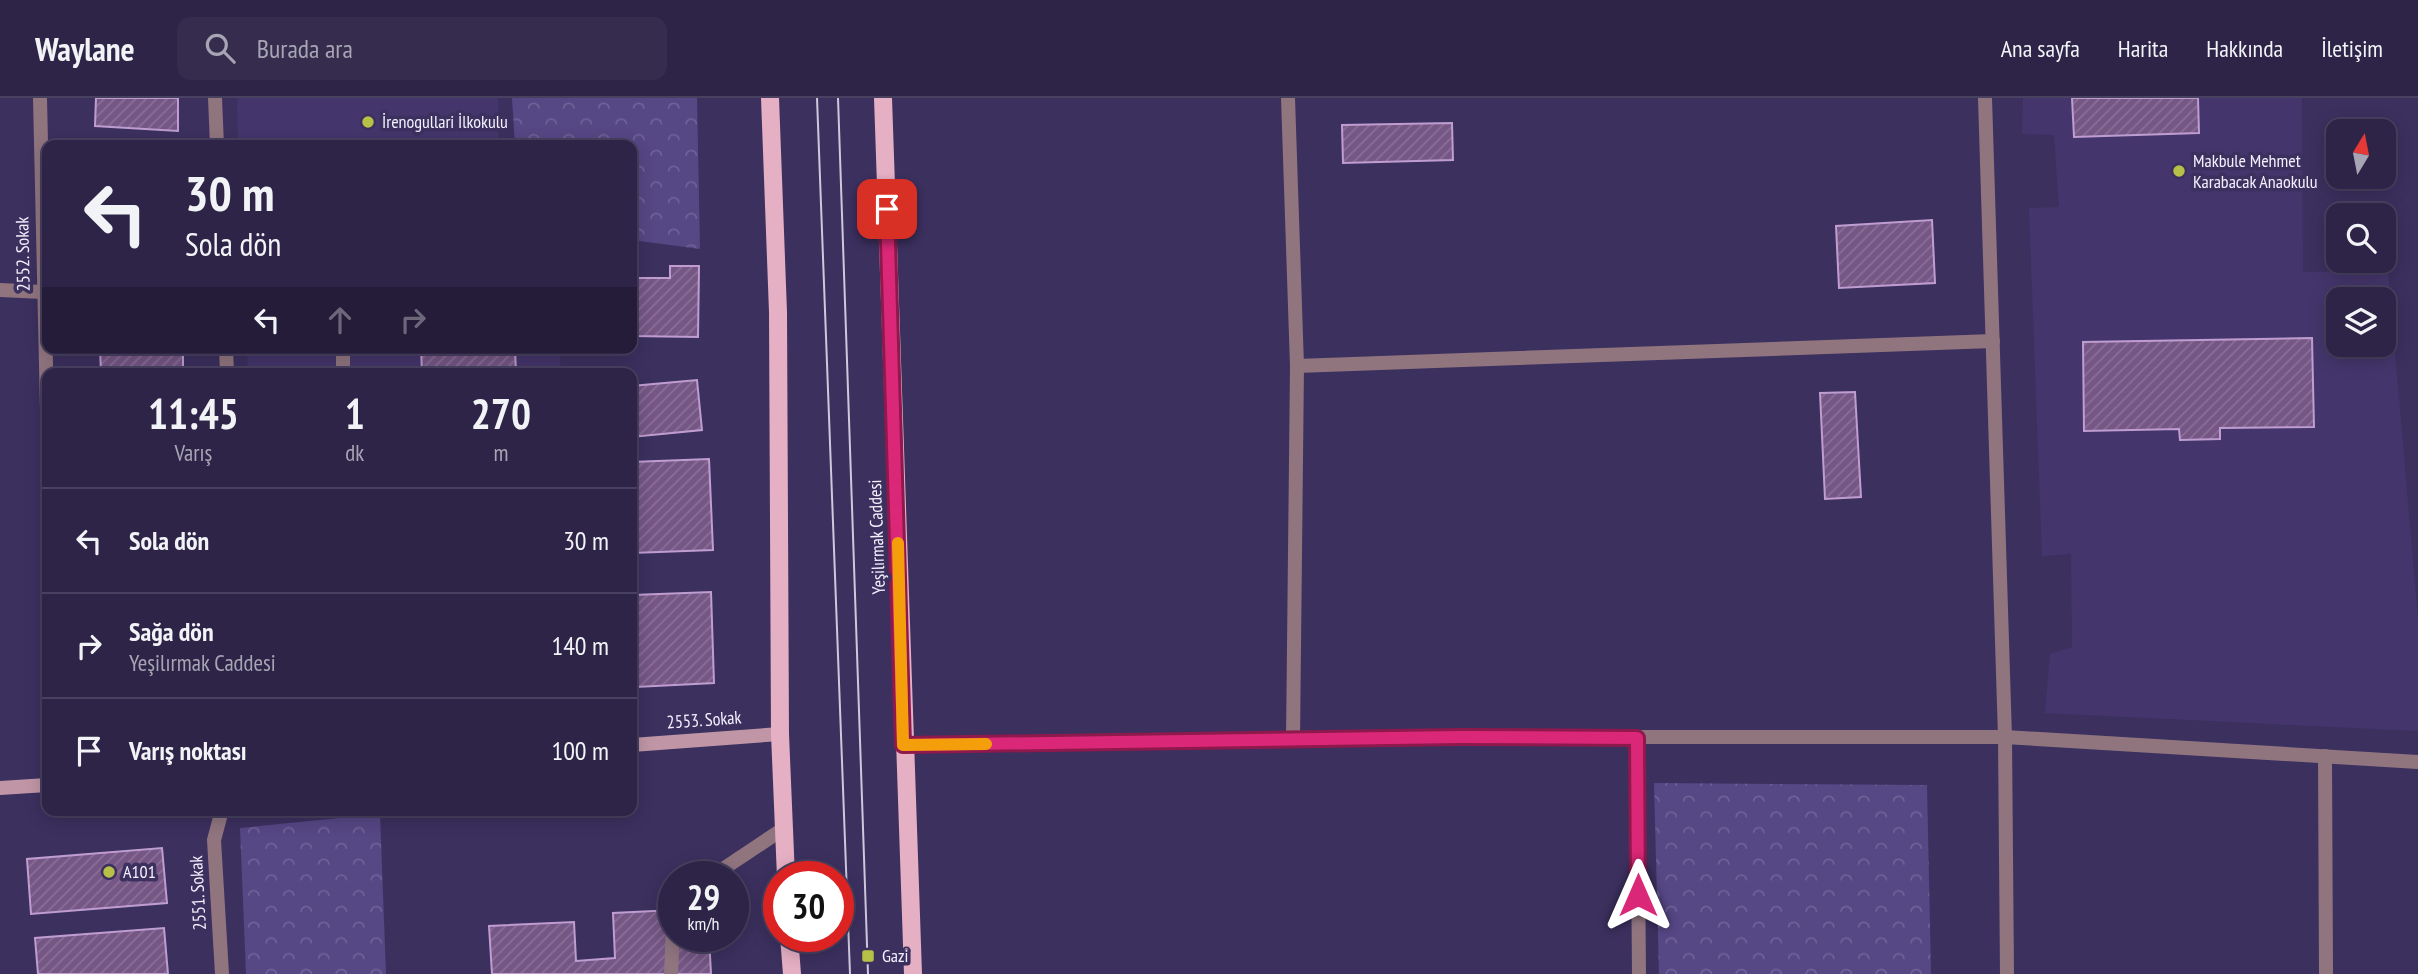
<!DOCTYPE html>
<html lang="tr">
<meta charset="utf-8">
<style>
body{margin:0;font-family:"PT Sans Narrow",sans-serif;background:#352c4e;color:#f1f3f6;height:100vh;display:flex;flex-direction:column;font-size:26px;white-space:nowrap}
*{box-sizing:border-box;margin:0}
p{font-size:23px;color:#a7a4b4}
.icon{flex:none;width:38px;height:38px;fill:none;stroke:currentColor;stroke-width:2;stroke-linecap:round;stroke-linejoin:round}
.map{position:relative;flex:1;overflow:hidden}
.panel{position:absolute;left:42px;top:270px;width:595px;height:448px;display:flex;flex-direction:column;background:#2d2447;border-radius:14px;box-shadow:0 4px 18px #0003,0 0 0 2px #484160}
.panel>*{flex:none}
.banner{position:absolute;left:42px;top:42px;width:595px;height:214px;border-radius:14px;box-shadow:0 4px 18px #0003,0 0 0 2px #484160;background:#2d2447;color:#f1f3f6;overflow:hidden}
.needle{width:46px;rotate:10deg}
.fabs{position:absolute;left:2326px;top:21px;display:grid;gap:14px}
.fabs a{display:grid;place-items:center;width:70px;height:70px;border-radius:14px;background:#2d2447;box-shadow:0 4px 18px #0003,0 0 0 2px #484160;font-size:35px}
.speed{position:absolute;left:658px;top:763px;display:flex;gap:14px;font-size:35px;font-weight:700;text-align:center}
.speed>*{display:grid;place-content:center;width:91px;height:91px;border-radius:50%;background:#2d2447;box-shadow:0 4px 18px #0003,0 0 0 2px #484160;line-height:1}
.speed small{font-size:18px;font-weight:400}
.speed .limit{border:10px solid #d22;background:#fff;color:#111}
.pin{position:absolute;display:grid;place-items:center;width:60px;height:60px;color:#fff;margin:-30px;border-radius:14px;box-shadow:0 4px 10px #0006}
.me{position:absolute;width:77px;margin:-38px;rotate:0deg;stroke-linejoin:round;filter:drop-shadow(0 0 5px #0008)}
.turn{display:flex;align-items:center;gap:24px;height:147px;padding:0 28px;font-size:32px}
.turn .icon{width:91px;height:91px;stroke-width:2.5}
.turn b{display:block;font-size:49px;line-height:60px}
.lanes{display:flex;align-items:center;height:66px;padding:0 28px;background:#0003;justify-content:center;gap:35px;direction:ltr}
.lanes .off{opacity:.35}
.eta{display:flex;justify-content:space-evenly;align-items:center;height:119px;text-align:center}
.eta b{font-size:42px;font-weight:800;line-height:49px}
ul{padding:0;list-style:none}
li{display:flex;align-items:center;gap:21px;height:105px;padding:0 28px;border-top:2px solid #484160}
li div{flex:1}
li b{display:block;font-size:26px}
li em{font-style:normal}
header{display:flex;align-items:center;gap:42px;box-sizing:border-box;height:98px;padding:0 35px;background:#2d2447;border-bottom:2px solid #484160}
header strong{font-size:33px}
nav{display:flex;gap:38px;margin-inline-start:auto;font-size:24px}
.search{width:490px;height:63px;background:#352c4e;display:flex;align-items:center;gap:18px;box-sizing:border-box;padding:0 24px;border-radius:14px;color:#a7a4b4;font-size:26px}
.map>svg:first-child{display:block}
.built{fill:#44366c;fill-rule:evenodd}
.park{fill:url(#park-crowns)}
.building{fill:url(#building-hatch);stroke:#bf9dd1;stroke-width:2}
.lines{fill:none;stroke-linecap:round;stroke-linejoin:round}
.lane{stroke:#90757f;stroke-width:14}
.street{stroke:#90757f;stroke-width:14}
.secondary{stroke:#c096a6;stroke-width:14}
.primary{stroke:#e5afc4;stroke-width:18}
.tram{stroke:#cdc8dc;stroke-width:2}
.route-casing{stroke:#8e194d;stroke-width:18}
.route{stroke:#db2777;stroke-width:12}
.slow{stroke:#f59e0b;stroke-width:12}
.poi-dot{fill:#b8c147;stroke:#3c305f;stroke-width:2.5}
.labels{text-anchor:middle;stroke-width:7;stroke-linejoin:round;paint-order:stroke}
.poi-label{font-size:18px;fill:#f3f1fd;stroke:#3c305f;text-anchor:start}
.street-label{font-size:18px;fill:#f3f1fd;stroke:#3c305f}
</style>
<header>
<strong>Waylane</strong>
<div class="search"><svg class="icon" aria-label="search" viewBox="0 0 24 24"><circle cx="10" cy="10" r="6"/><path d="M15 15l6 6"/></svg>Burada ara</div>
<nav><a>Ana sayfa</a><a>Harita</a><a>Hakkında</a><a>İletişim</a></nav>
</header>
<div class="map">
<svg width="2418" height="876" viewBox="0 0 2418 876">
<defs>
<pattern id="park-crowns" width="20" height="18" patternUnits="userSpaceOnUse" patternTransform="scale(1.75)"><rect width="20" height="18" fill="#564785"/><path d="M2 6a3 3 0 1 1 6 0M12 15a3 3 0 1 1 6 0" fill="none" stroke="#6f6297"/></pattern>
<pattern id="building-hatch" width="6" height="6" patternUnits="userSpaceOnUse" patternTransform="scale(1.75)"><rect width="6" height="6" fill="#755685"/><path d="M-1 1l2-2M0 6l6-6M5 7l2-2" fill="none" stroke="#896f97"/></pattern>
</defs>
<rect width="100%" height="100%" fill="#3c305f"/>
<g class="built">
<path d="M237,0H498L499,47H238Z"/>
<path d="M2023,0H2302L2303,174L2388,173L2418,521V633L2045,615L2050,556L2072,549L2071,456L2042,458L2029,110L2059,109L2054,37L2022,36ZM2338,201H2384V247H2338Z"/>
<path d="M247,250H559L561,275H248Z"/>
</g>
<g class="park">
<path d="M512,0H697L700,151L632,142V47H515Z"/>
<path d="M1654,685L1927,687L1931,876H1659Z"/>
<path d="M380,716L386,876H246L240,730Z"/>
</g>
<g class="building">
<path d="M96,0H178V33L95,28Z"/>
<path d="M2072,0H2198L2199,35L2074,39Z"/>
<path d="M1452,25L1453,62L1343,65L1342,27Z"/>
<path d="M1932,122L1935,185L1839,190L1836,128Z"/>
<path d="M670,168H699L698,239L632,238V180H670Z"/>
<path d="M2312,240L2314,329L2220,330V341L2180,342L2179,331L2084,333L2083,244Z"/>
<path d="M100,250H183V275H101Z"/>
<path d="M421,250H515L516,275H422Z"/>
<path d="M697,282L702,332L632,339V288Z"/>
<path d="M1855,294L1861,399L1825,401L1820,295Z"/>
<path d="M709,361L713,452L632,455V364Z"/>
<path d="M711,494L714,585L636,589L633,497Z"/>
<path d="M162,750L167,805L31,816L27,761Z"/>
<path d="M674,812V838H709L711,876H492L489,828L574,824L576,863L615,860L613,815Z"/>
<path d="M164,830L168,876H38L35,840Z"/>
</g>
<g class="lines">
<g class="lane">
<path d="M343,275V250"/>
<path d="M711,779L783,731"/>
<path d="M671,876L674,804"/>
</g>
<g class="street">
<path d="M40,0L47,311"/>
<path d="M215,0L217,47"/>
<path d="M1288,0L1297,268L1293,642"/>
<path d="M1985,0L2005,639L2007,876"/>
<path d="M0,192L43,194"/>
<path d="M226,250L227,275"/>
<path d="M1297,268L1993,243"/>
<path d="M1637,640L1639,876"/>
<path d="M903,647L1460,639H2005L2418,664"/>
<path d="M2325,658L2326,876"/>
<path d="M222,876L214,742L222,712"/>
</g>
<g class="secondary">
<path d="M632,647L780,636"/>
<path d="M0,690L47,687"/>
</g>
<g class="primary">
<path d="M770,0L778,214L780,636L786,779"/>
<path d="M883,0L913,876"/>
<path d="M789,838L792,876"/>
</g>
<g class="tram">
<path d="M817,0L850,876"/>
<path d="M838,0L868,876"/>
</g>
</g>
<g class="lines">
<defs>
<path id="route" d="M887,111L903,647L1460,639L1637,640L1638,797"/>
</defs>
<use href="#route" class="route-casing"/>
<use href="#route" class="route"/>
<path class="slow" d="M898,445L903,647L986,646"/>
</g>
<g class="poi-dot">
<circle cx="368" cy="24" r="7"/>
<circle cx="2179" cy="73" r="7"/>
<circle cx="109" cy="774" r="7"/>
<rect x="861" y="851" width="14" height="14" rx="3.5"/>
</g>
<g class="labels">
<g class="poi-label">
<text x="382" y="30">İrenogullari İlkokulu</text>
<text x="2193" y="69">Makbule Mehmet<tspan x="2193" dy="21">Karabacak Anaokulu</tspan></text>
<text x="123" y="780">A101</text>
<text x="882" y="864">Gazi</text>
</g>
<g class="street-label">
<text transform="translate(23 156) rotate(-91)" y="6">2552. Sokak</text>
<text transform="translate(877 439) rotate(-92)" y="6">Yeşilırmak Caddesi</text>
<text transform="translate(704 622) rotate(-4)" y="6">2553. Sokak</text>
<text transform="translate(198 795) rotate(-93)" y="6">2551. Sokak</text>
</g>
</g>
</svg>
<div class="fabs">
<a><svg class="needle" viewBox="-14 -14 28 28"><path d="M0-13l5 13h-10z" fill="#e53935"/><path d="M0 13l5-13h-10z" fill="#a7a4b4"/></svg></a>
<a><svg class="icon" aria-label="search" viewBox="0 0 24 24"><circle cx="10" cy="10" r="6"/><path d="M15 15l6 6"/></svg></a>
<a><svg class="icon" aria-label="layers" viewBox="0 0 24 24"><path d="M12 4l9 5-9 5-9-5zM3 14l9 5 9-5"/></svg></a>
</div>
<div class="speed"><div>29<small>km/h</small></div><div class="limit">30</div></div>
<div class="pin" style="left:887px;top:111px;background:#d93025"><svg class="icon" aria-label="arrive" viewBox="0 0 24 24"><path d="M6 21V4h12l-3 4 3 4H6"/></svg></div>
<svg class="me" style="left:1638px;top:797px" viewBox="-20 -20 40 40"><path d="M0-17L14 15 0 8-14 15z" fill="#db2777" stroke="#fff" stroke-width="4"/></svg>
<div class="banner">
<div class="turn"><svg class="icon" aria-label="left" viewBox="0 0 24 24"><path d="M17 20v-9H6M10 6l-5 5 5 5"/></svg><div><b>30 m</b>Sola dön</div></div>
<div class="lanes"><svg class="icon" aria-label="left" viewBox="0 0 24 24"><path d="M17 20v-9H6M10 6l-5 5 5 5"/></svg><svg class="icon off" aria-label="ahead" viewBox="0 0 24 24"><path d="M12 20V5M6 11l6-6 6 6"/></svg><svg class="icon off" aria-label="right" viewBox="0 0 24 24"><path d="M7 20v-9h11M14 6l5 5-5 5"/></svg></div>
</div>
<section class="panel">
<div class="eta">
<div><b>11:45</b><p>Varış</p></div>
<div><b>1</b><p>dk</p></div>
<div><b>270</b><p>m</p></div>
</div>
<ul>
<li><svg class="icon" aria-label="left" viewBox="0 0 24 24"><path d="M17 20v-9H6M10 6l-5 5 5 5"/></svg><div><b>Sola dön</b></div><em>30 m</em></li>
<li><svg class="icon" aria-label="right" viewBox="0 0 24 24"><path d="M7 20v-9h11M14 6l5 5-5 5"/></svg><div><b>Sağa dön</b><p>Yeşilırmak Caddesi</p></div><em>140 m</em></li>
<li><svg class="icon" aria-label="arrive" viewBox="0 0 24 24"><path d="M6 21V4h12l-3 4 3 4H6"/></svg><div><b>Varış noktası</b></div><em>100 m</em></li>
</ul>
</section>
</div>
